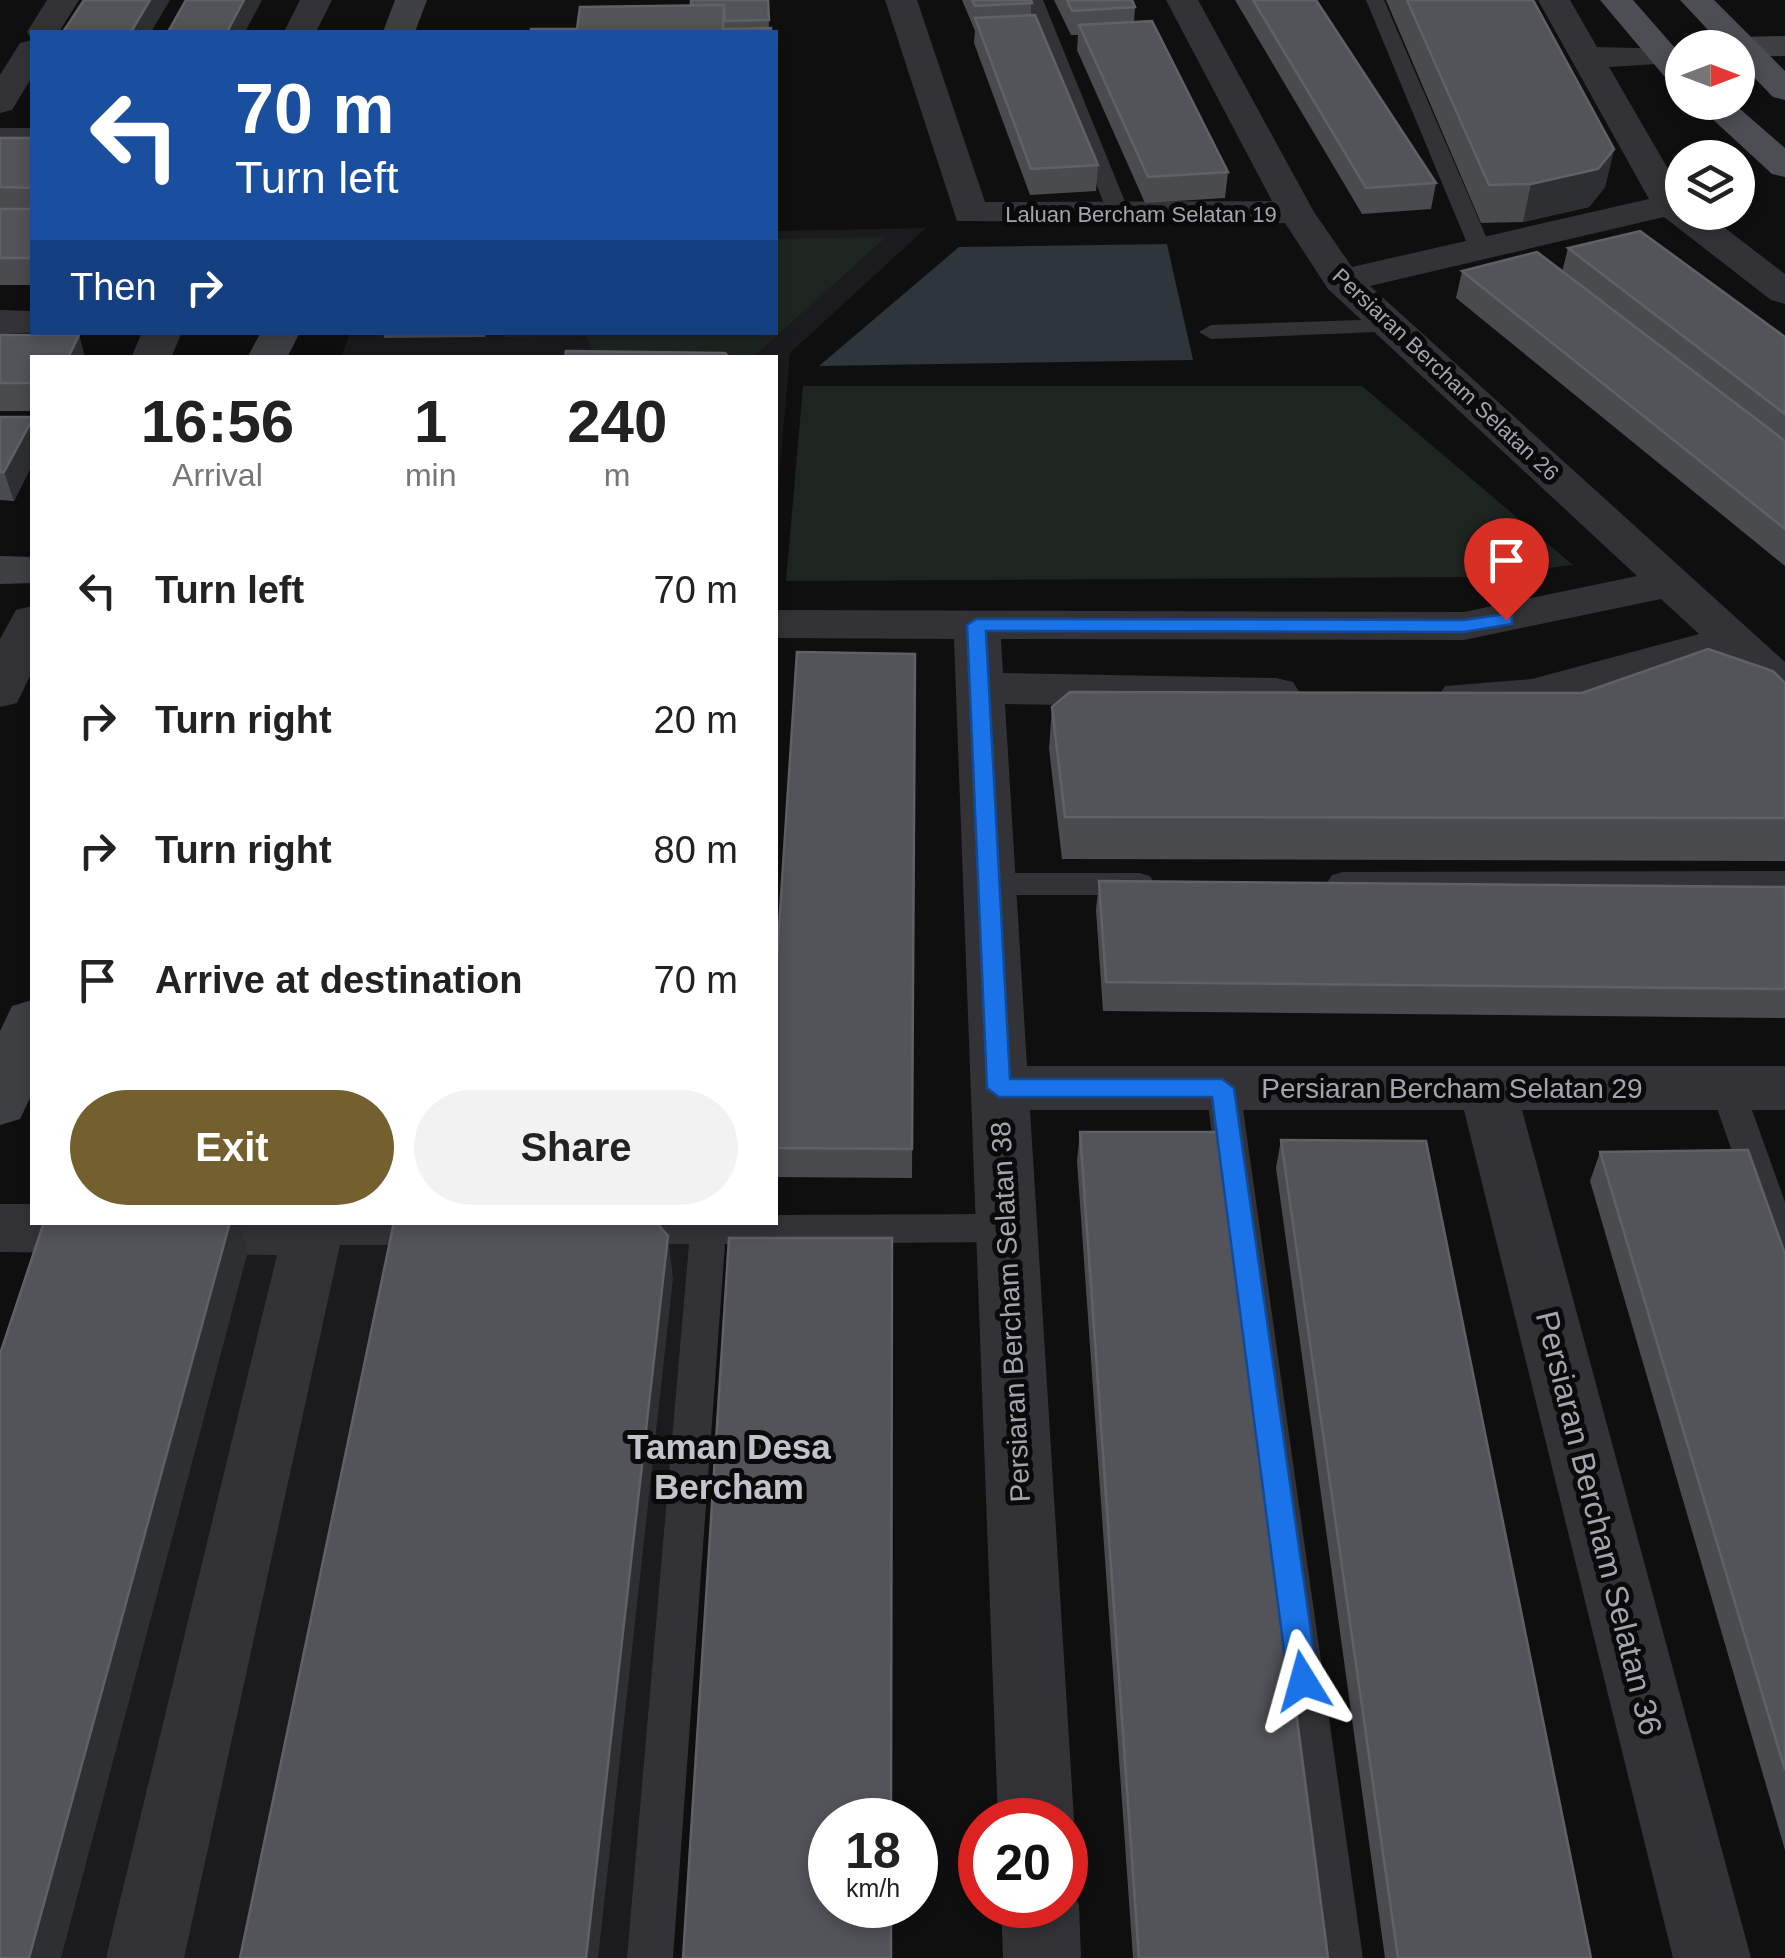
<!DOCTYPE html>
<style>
body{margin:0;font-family:Arial,sans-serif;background:#f2f2f2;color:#222;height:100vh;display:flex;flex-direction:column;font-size:38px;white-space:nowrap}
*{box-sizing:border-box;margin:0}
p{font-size:32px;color:#767676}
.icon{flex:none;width:55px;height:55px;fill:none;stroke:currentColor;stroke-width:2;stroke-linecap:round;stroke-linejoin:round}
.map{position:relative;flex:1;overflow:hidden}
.details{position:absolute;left:30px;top:355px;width:748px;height:870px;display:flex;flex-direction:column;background:#fff;border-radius:0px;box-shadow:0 5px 15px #0003}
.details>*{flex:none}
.banner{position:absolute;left:30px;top:30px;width:748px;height:305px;border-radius:0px;box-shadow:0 5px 15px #0003;background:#1a4fa0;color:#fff;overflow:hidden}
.needle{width:65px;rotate:90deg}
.controls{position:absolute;left:1665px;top:30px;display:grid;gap:20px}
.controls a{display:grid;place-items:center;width:90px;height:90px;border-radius:50%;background:#fff;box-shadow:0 5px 15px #0003;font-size:50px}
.speed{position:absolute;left:808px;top:1798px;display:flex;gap:20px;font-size:50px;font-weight:700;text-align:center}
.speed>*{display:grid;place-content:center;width:130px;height:130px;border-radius:50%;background:#fff;box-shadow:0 5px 15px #0003;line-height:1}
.speed small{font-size:25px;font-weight:400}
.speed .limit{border:15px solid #d22;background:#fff;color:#111}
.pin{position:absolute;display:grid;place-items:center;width:85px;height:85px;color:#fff;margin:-102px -42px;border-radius:50% 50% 50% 0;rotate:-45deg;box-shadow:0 0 10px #0007}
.pin .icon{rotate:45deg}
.me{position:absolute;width:110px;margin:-55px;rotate:352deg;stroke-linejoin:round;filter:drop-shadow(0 0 8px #0008)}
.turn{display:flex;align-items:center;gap:35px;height:210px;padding:0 40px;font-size:45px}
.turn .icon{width:130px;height:130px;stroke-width:2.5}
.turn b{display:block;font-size:70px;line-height:85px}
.then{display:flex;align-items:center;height:95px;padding:0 40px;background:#0003;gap:20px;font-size:38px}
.eta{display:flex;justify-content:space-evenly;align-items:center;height:170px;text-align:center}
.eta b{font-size:60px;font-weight:600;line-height:70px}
.cta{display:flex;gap:20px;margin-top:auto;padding:20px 40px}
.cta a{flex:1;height:115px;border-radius:60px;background:#74602f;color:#fff;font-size:40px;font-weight:600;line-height:115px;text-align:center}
.cta a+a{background:#f2f2f2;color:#222}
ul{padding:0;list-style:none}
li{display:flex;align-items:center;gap:30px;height:130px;padding:0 40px}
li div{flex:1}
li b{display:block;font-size:38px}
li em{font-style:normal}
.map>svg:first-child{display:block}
.built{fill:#1b1b1d}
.green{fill:#1e241f}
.water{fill:#2e353b}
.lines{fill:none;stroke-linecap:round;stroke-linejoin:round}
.lane{fill:#333337;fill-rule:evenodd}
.street{fill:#333337;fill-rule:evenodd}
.secondary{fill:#3f4044;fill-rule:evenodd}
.primary{fill:#4d4e53;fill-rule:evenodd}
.wall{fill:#4a4b4f}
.shaded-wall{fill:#2e2f32}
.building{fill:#53545a;stroke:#606167;stroke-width:2.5}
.route{fill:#1a73e8;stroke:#114b97;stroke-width:2.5}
.labels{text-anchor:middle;stroke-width:10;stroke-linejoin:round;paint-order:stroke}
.far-street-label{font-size:22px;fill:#a2a5af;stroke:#0a0a0b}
.street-label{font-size:28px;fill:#a2a5af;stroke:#0a0a0b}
.near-street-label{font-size:32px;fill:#a2a5af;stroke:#0a0a0b}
.near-neighbourhood-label{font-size:35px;font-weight:bold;fill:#c2c4cc;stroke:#0a0a0b}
</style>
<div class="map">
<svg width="1785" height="1958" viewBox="0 0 1785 1958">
<rect width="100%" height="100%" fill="#0f0f10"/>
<g class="built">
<path d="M926,228L790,353L775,523V358H341L350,333L775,332V231Z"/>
<path d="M47,1223H712L647,1958H0Z"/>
</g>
<g class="green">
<path d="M886,237L753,357H594L587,336L504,337L505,332H775V239Z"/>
<path d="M803,386H1362L1573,565L1469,577L786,581Z"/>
</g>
<path class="water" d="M1167,244L1193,360L819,366L959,247Z"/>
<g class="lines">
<g class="lane">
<path d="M1025,0H1043L1130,214L1127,219H1111L1108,214Z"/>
<path d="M1366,0H1384L1491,248L1488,253H1472L1469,248Z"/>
<path d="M1392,319L1404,326L1400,331L1211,339L1199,332L1211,325Z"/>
<path d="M1785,871V893L1343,894L1332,891L1327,883L1332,875L1343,872Z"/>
<path d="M989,873H1139L1150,876L1155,884L1150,892L1139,895H989L978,892L973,884L978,876Z"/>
<path d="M1223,1075L1235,1079L1240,1088L1363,1958H1317L1206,1088L1211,1079Z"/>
<path d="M1727,1075L1739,1079L1744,1088L1785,1202V1267L1772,1262L1767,1252L1710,1088L1715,1079Z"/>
<path d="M1006,1214L1019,1218L1024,1228L1019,1238L1006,1242L725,1244L673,1958H627L689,1244H621L608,1240L603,1230L607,1222H775V1215Z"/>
<path d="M299,1222H451L455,1231L450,1241L437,1245H313L300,1241L295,1231Z"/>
</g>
<g class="street">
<path d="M47,0H79L59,32H32V39L27,32Z"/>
<path d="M300,0H332L316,32H284Z"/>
<path d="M885,0H917L985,202L1272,201L1166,0H1198L1314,212L1352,267L1649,199L1538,0H1570L1597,47L1674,49L1678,56L1674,63L1609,67L1682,193V212H1704L1785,274V304L1771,300L1664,217L1370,286L1785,662V703L1768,699L1723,657C1644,679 1525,729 1445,708L1438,697L1445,686L1532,679L1699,634L1661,599L1464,640L1001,639L1003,673L1276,678L1293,682L1300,693L1293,704L1276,708L1005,704L1027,1066H1785V1110H1522L1751,1958H1673L1464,1110H1030L1074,1820L1065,1840V1820H998L954,639L775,638V610L1464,612L1637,576L1328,289L1285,223L957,221Z"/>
<path d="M32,40V77L12,110L0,113V75L20,43Z"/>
<rect x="0" y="128" width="32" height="20"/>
<path d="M0,310L32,311V332H41L0,334Z"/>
<path d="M142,332H182L171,358H131Z"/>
<path d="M32,606V672L17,703L0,707V639L16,610Z"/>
<path d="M0,1204H32V1222H345L184,1958H106L277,1255L0,1252Z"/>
<path d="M1065,1877L1079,1905L1081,1958H1003L1001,1905H1065Z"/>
</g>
<g class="secondary">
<path d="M395,0H427L415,32H383Z"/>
<path d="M1785,36V56L1741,57L1738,48L1725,47L1741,37Z"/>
<path d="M261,332H300L287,358H247Z"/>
<path d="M0,556L32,557V583L0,584Z"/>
<path d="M32,1000V1094L20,1119L0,1125V1031L12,1006Z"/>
</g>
<g class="primary">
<path d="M1600,0H1633L1682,56V86L1670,83Z"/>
<path d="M1680,0H1714L1785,71V100L1773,97L1738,61V48H1725Z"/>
<path d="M1694,102H1732L1785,148V177L1772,174Z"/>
</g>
</g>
<g class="wall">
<path d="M768,0L769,28L577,29L691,5Z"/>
<path d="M962,0H1031V15L1098,165L1096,191L1030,195L974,43L975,31Z"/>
<path d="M1054,0H1132L1135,7L1134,22L1228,172L1225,198L1145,203L1077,50L1078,35H1071Z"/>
<path d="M1235,0H1316L1436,183L1431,209L1362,214Z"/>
<path d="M1386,0H1533L1614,149L1605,187L1589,207L1523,222L1481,223Z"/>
<rect x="0" y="138" width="32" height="147"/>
<path d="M1568,248L1785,337V566L1456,298L1462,271L1562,272Z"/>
<path d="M383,332H486L485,337L384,338Z"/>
<path d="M0,335H79L85,358H32V411H0Z"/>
<path d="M0,417H32V465L14,501L0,500Z"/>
<path d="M915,654L912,1178L775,1177V988Z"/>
<path d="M1785,683V861L1062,859L1049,749L1052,707L1582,693Z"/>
<path d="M1099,881L1785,887V1018L1103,1011L1096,910Z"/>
<path d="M1080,1132L1328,1958H1133L1077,1161Z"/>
<path d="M1281,1140L1591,1958H1385L1276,1168Z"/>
<path d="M1600,1152L1785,1254V1850L1590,1181Z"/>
</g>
<g class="shaded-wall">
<path d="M150,0H170L151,32H131Z"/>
<path d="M244,0H262L245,32H227Z"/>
<path d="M1614,149L1605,187L1589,207L1523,222L1531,184Z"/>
<path d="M79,335L85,358H68Z"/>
<path d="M32,420V465L14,501L4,472Z"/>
<path d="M230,1222H238L248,1251L61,1958H29Z"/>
<path d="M668,1236L673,1278L598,1958H586Z"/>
</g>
<g class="building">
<path d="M84,0H150L131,32H63Z"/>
<path d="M186,0H244L227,32H168Z"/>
<path d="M691,0H768L769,20L725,21L724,5H691Z"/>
<path d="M972,0H1031L1032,3L975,6Z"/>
<path d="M1067,0H1132L1135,7L1072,11Z"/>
<path d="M1253,0H1316L1436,183L1366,188Z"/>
<path d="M1407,0H1533L1614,149L1598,169L1531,184L1489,185Z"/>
<path d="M724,5L723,29L771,28V32H531V29H577L580,7Z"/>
<path d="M1035,15L1098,165L1031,169L975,18Z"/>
<path d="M1152,21L1228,172L1148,177L1079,25Z"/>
<path d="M0,138H32V188L0,187Z"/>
<rect x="0" y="209" width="32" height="49"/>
<path d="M1640,231L1785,337V414L1568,248Z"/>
<path d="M1537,252L1785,441V529L1462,271Z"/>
<path d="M0,335H79L68,358H32V383H0Z"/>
<path d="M566,351L725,353L730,358H565Z"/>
<path d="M0,417H32V420L4,472H0Z"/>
<path d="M1708,649L1773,671L1785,683V818L1065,817L1052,707L1070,692L1582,693Z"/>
<path d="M797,652L915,654L912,1149L775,1148V988Z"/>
<path d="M1099,881L1785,887V989L1106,982Z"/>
<path d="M1080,1132H1221L1328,1958H1139Z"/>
<path d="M1281,1140L1426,1141L1591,1958H1398Z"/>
<path d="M1748,1150L1785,1254V1770L1600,1152Z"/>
<path d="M44,1222H230L29,1958H0V1354Z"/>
<path d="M394,1222H656L668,1236L586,1958H240Z"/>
<path d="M729,1238H892L891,1820H830V1905H891V1958H683Z"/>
</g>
<path class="route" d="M1506,614L1512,616V624L1464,632L986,631L1010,1079H1222L1234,1088L1318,1681L1313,1691L1303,1695L1292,1691L1288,1681L1212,1097H999L987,1088L967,625L976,619L1464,620Z"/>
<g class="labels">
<g class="far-street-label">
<text x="1141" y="222">Laluan Bercham Selatan 19</text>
<text transform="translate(1446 374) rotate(43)" y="8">Persiaran Bercham Selatan 26</text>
</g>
<g class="street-label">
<text x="1452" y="1098">Persiaran Bercham Selatan 29</text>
<text transform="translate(1010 1312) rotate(-93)" y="10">Persiaran Bercham Selatan 38</text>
</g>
<g class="near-street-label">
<text transform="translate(1599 1523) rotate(76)" y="11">Persiaran Bercham Selatan 36</text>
</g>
<g class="near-neighbourhood-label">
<text x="729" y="1459">Taman Desa<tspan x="729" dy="40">Bercham</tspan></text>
</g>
</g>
</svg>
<div class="controls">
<a><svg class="needle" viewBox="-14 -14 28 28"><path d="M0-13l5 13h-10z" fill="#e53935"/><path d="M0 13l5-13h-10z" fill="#767676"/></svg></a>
<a><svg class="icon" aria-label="layers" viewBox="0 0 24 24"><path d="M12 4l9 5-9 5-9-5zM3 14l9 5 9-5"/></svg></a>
</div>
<div class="speed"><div>18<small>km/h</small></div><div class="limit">20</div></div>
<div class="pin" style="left:1506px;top:620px;background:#d93025"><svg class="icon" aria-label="arrive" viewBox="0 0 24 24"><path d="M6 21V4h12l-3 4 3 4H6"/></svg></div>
<svg class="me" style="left:1303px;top:1681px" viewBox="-20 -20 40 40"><path d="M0-17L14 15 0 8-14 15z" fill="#1a73e8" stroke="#fff" stroke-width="4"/></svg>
<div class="banner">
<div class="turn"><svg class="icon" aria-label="left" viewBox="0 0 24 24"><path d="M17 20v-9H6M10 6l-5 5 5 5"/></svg><div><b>70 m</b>Turn left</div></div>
<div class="then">Then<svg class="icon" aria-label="right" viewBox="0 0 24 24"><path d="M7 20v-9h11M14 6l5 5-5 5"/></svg></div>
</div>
<section class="details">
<div class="eta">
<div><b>16:56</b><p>Arrival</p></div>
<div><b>1</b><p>min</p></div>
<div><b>240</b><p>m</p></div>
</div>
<ul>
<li><svg class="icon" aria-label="left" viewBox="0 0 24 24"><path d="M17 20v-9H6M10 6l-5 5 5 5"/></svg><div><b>Turn left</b></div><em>70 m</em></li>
<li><svg class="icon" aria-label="right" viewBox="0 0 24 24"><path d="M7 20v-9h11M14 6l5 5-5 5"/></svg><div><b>Turn right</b></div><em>20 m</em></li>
<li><svg class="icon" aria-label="right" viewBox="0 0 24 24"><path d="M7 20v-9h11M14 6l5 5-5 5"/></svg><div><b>Turn right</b></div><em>80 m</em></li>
<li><svg class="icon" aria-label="arrive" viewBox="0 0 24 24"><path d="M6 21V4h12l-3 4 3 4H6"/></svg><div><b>Arrive at destination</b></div><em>70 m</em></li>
</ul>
<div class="cta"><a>Exit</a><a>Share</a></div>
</section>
</div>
